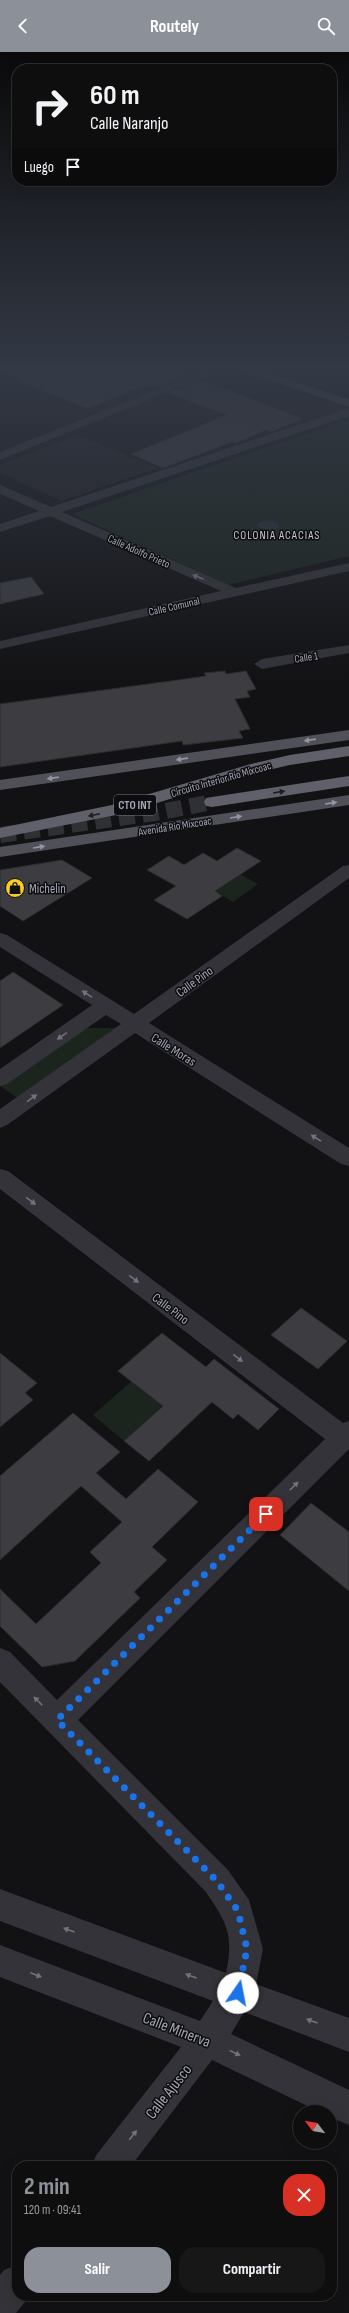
<!DOCTYPE html>
<html lang="es">
<meta charset="utf-8">
<style>
body{margin:0;font-family:"Sofia Sans Condensed",sans-serif;background:#171718;color:#f1f3f6;height:100vh;display:flex;flex-direction:column;font-size:15px;white-space:nowrap}
*{box-sizing:border-box;margin:0}
p{font-size:13px;color:#9b9c9e}
.icon{flex:none;width:22px;height:22px;fill:none;stroke:currentColor;stroke-width:2;stroke-linecap:round;stroke-linejoin:round}
.map{position:relative;flex:1;overflow:hidden}
.details{position:absolute;left:12px;top:2109px;width:325px;height:140px;display:flex;flex-direction:column;background:#0e0e0f;border-radius:16px;box-shadow:0 4px 16px #0002,0 0 0 1px #2e2e2f}
.details>*{flex:none}
.hud{position:absolute;left:12px;top:12px;width:325px;height:122px;border-radius:16px;box-shadow:0 4px 16px #0002,0 0 0 1px #2e2e2f;background:#0e0e0f;color:#f1f3f6;overflow:hidden}
.needle{width:26px;rotate:301deg}
.tools{position:absolute;left:293px;top:2053px;display:grid;gap:8px}
.tools a{display:grid;place-items:center;width:44px;height:44px;border-radius:50%;background:#0e0e0f;box-shadow:0 4px 16px #0002,0 0 0 1px #2e2e2f;font-size:20px}
.pin{position:absolute;display:grid;place-items:center;width:34px;height:34px;color:#fff;margin:-17px;border-radius:8px;box-shadow:0 2px 6px #0006}
.me{position:absolute;width:44px;margin:-22px;rotate:12deg;stroke-linejoin:round;filter:drop-shadow(0 0 3px #0008)}
.turn{display:flex;align-items:center;gap:14px;height:84px;padding:0 12px;font-size:18px}
.turn .icon{width:52px;height:52px;stroke-width:2.5}
.turn b{display:block;font-size:28px;line-height:34px}
.then{display:flex;align-items:center;height:38px;padding:0 12px;background:#0003;gap:8px;font-size:15px}
.round{display:grid;place-items:center;flex:none;width:42px;height:42px;border-radius:16px;background:#171718}
.headline{display:flex;align-items:center;justify-content:space-between;height:68px;padding:0 12px}
h1{font-size:24px;font-weight:700;line-height:30px;color:#8c9099}
.button{display:flex;gap:8px;margin-top:auto;padding:8px 12px}
.button a{flex:1;height:46px;border-radius:16px;background:#8c9099;color:#fff;font-size:16px;font-weight:700;line-height:46px;text-align:center}
.button a+a{background:#171718;color:#f1f3f6}
header{display:flex;justify-content:space-between;align-items:center;height:52px;padding:0 12px;background:#8c9099;color:#fff;font-size:18px;font-weight:700}
.map>svg:first-child{display:block}
.built{fill:#1f1e21}
.green{fill:#1c241e}
.water{fill:#282f38}
.building{fill:#3c3c41;stroke:#2d2c30}
.lines{fill:none;stroke-linecap:round;stroke-linejoin:round}
.highway-tunnel{stroke:#2f3034;stroke-width:16;stroke-dasharray:16 8;stroke-linecap:butt}
.minor{fill:#333339;fill-rule:evenodd}
.major{fill:#4f5058;fill-rule:evenodd}
.highway{fill:#5f606a;fill-rule:evenodd}
.oneway{fill:#71727d}
.oneway2{fill:#9295a2}
.oneway3{fill:#1d1e21}
.route{stroke:#1a73e8;stroke-width:7;stroke-dasharray:0 12.6}
.labels{text-anchor:middle;stroke-width:3;stroke-linejoin:round;paint-order:stroke}
.far-street-label{font-size:11px;fill:#a3a6b5;stroke:#0d0d0f}
.far-neighbourhood-label{font-size:12px;letter-spacing:1px;fill:#c4c6d1;stroke:#0d0d0f}
.shield{fill:#0d0d0f;stroke:#767883;stroke-width:1}
.shield-label{font-size:12px;font-weight:bold;fill:#a3a6b5}
.poi-label{font-size:13px;fill:#a3a6b5;stroke:#0d0d0f;text-anchor:start}
.street-label{font-size:13px;fill:#a3a6b5;stroke:#0d0d0f}
.near-street-label{font-size:16px;fill:#a3a6b5;stroke:#0d0d0f}
</style>
<header><svg class="icon" aria-label="back" viewBox="0 0 24 24"><path d="M15 5l-7 7 7 7"/></svg>Routely<svg class="icon" aria-label="search" viewBox="0 0 24 24"><circle cx="10" cy="10" r="6"/><path d="M15 15l6 6"/></svg></header>
<div class="map">
<svg width="349" height="2261" viewBox="0 0 349 2261">
<rect width="100%" height="100%" fill="#121214"/>
<path class="built" d="M77,383L159,416L61,449L0,421V413Z"/>
<g class="green">
<path d="M349,367V504L228,533L72,462Z"/>
<path d="M217,809L258,832L233,850L190,825Z"/>
<path d="M81,976H124L22,1049L0,1034Z"/>
<path d="M132,1329L163,1353L124,1389L93,1363Z"/>
</g>
<path class="water" d="M267,468L278,471L279,476L268,479L258,475V471Z"/>
<g class="building">
<path d="M0,317H184L178,320L188,324L156,336L147,333L87,356L15,328L21,326Z"/>
<path d="M200,328L283,359L302,367L271,380L266,378L236,391L232,390L163,416L131,402L227,363L169,341Z"/>
<path d="M31,525L44,542L0,552V531Z"/>
<path d="M225,619L226,622L246,619L256,637L247,639L250,645L235,647L250,677L239,679L243,686L183,693L182,689L0,715V652L178,628L206,624L204,621Z"/>
<path d="M237,796L261,809L215,839L222,844L187,867L154,848L176,834L147,818L169,804L184,813L203,801L217,809Z"/>
<path d="M62,808L92,826L23,869L0,854V818Z"/>
<path d="M13,920L63,953L0,996V929Z"/>
<path d="M301,1256L347,1289L318,1317L271,1283Z"/>
<path d="M162,1281L206,1315L214,1307L279,1357L258,1378L238,1362L233,1367L212,1350L149,1409L124,1389L163,1354L118,1319Z"/>
<path d="M0,1301L37,1331L25,1341L33,1348L0,1375Z"/>
<path d="M73,1361L120,1400L96,1421L126,1447L158,1417L198,1450L152,1495L167,1508L134,1540L140,1546L75,1609L42,1615L0,1574V1537L36,1572L101,1511L90,1500L122,1470L81,1434L0,1508V1424Z"/>
<path d="M311,1451L349,1480V1539L280,1483Z"/>
</g>
<g class="lines">
<path class="highway-tunnel" d="M0,783L155,761L212,750"/>
<g class="minor">
<path d="M209,317H224L0,408V400Z"/>
<path d="M349,356V364L62,460L236,536L349,511V519L0,597V589L221,539L50,464L0,480V472L39,459L0,442V433L51,455Z"/>
<path d="M349,593V601L262,617L254,612L262,607Z"/>
<path d="M349,813V826L149,971L349,1096V1114L341,1112L135,981L7,1073L0,1076V1057L121,972L106,963L7,1032L0,1034V1017L92,953L0,895V881L7,883L134,962L343,814Z"/>
<path d="M0,1117L8,1119L343,1371L349,1369V1397L78,1668L228,1818L249,1848L263,1897L256,1932L349,1966V2000L244,1960L231,1982L349,2038V2073L330,2065V2060H320L212,2008L131,2114H91L97,2102L181,1995L0,1925V1893L200,1969L213,1949L0,1869V1837L226,1921C234,1883 227,1871 206,1840L0,1630V1596L10,1600L57,1648L325,1387L0,1137Z"/>
<path d="M17,2213V2244H30L16,2261H0V2223L4,2218Z"/>
</g>
<g class="major">
<path d="M242,317H258L349,348V355L244,319Z"/>
<path d="M349,678V688L0,738V728Z"/>
<path d="M349,743V753L0,805V795Z"/>
</g>
<g class="highway">
<path d="M349,694V704L290,713L255,721L121,762L0,786V776L112,753L251,712L290,703Z"/>
<path d="M349,724V734L212,755L206,754L204,750L206,746L212,745Z"/>
</g>
</g>
<defs><path id="oneway-solid" d="M-6-.8H1V-3.2L6.5 0L1 3.2V.8H-6Z"/></defs>
<g class="oneway">
<use href="#oneway-solid" transform="translate(198 525) rotate(-157)"/>
<use href="#oneway-solid" transform="translate(87 942) rotate(-148)"/>
<use href="#oneway-solid" transform="translate(62 984) rotate(145)"/>
<use href="#oneway-solid" transform="translate(32 1046) rotate(-36)"/>
<use href="#oneway-solid" transform="translate(316 1086) rotate(-148)"/>
<use href="#oneway-solid" transform="translate(31 1149) rotate(37)"/>
<use href="#oneway-solid" transform="translate(134 1227) rotate(37)"/>
<use href="#oneway-solid" transform="translate(238 1306) rotate(37)"/>
<use href="#oneway-solid" transform="translate(294 1434) rotate(-45)"/>
<use href="#oneway-solid" transform="translate(38 1649) rotate(-135)"/>
<use href="#oneway-solid" transform="translate(69 1878) rotate(-160)"/>
<use href="#oneway-solid" transform="translate(36 1923) rotate(21)"/>
<use href="#oneway-solid" transform="translate(191 1924) rotate(-160)"/>
<use href="#oneway-solid" transform="translate(312 1969) rotate(-160)"/>
<use href="#oneway-solid" transform="translate(235 2001) rotate(26)"/>
<use href="#oneway-solid" transform="translate(133 2083) rotate(-52)"/>
</g>
<g class="oneway2">
<use href="#oneway-solid" transform="translate(310 688) rotate(172)"/>
<use href="#oneway-solid" transform="translate(182 707) rotate(172)"/>
<use href="#oneway-solid" transform="translate(53 726) rotate(172)"/>
<use href="#oneway-solid" transform="translate(331 751) rotate(-9)"/>
<use href="#oneway-solid" transform="translate(236 765) rotate(-9)"/>
<use href="#oneway-solid" transform="translate(39 795) rotate(-9)"/>
</g>
<g class="oneway3">
<use href="#oneway-solid" transform="translate(279 740) rotate(-9)"/>
<use href="#oneway-solid" transform="translate(94 763) rotate(168)"/>
</g>
<linearGradient id="sky" x2="0" y2="1"><stop stop-color="#0a0a0b"/><stop offset="0.5" stop-color="#333945"/><stop offset="1" stop-color="#333945" stop-opacity="0"/></linearGradient>
<rect width="349" height="633" fill="url(#sky)"/>
<g class="lines">
<path class="route" d="M238,1941L247,1897L238,1859L217,1829L57,1668L266,1462"/>
</g>
<defs>
<symbol id="shop-disc" viewBox="-11 -11 22 22"><circle r="9.5" fill="#f7cd27" stroke="#0d0d0f"/><path d="M-5-2.5h2.3a2.7 3.5 0 0 1 5.4 0H5L5.5 6h-11ZM-1.5-2.5h3a1.5 2.3 0 0 0-3 0Z" fill="#111"/></symbol>
</defs>
<g fill-rule="evenodd">
<use href="#shop-disc" x="4" y="825" width="22" height="22"/>
</g>
<g class="labels">
<g class="far-street-label">
<text transform="translate(139 499) rotate(24)" y="4">Calle Adolfo Prieto</text>
<text transform="translate(174 554) rotate(-13)" y="4">Calle Comunal</text>
<text transform="translate(306 605) rotate(-9)" y="4">Calle 1</text>
<text transform="translate(221 727) rotate(-16)" y="4">Circuito Interior Río Mixcoac</text>
<text transform="translate(175 774) rotate(-9)" y="4">Avenida Río Mixcoac</text>
</g>
<g class="far-neighbourhood-label">
<text x="277" y="487">COLONIA ACACIAS</text>
</g>
<rect class="shield" x="114" y="743" width="42" height="20" rx="3"/>
<g class="shield-label">
<text x="135" y="757">CTO INT</text>
</g>
<g class="poi-label">
<text x="29" y="841">Michelin</text>
</g>
<g class="street-label">
<text transform="translate(194 929) rotate(-36)" y="5">Calle Pino</text>
<text transform="translate(174 997) rotate(32)" y="5">Calle Moras</text>
<text transform="translate(171 1256) rotate(37)" y="5">Calle Pino</text>
</g>
<g class="near-street-label">
<text transform="translate(177 1977) rotate(21)" y="6">Calle Minerva</text>
<text transform="translate(168 2039) rotate(-52)" y="6">Calle Ajusco</text>
</g>
</g>
</svg>
<div class="tools">
<a><svg class="needle" viewBox="-14 -14 28 28"><path d="M0-13l5 13h-10z" fill="#e53935"/><path d="M0 13l5-13h-10z" fill="#9b9c9e"/></svg></a>
</div>
<div class="pin" style="left:266px;top:1462px;background:#d93025"><svg class="icon" aria-label="arrive" viewBox="0 0 24 24"><path d="M6 21V4h12l-3 4 3 4H6"/></svg></div>
<svg class="me" style="left:238px;top:1941px" viewBox="-20 -20 40 40"><circle r="19" fill="#fff"/><path d="M0-13L10 11 0 6-10 11z" fill="#1a73e8"/></svg>
<div class="hud">
<div class="turn"><svg class="icon" aria-label="right" viewBox="0 0 24 24"><path d="M7 20v-9h11M14 6l5 5-5 5"/></svg><div><b>60 m</b>Calle Naranjo</div></div>
<div class="then">Luego<svg class="icon" aria-label="arrive" viewBox="0 0 24 24"><path d="M6 21V4h12l-3 4 3 4H6"/></svg></div>
</div>
<section class="details">
<div class="headline"><div><h1>2 min</h1><p>120 m · 09:41</p></div><a class="round" style="background:#d93025;color:#fff"><svg class="icon" aria-label="close" viewBox="0 0 24 24"><path d="M6 6l12 12M18 6L6 18"/></svg></a></div>
<div class="button"><a>Salir</a><a>Compartir</a></div>
</section>
</div>
